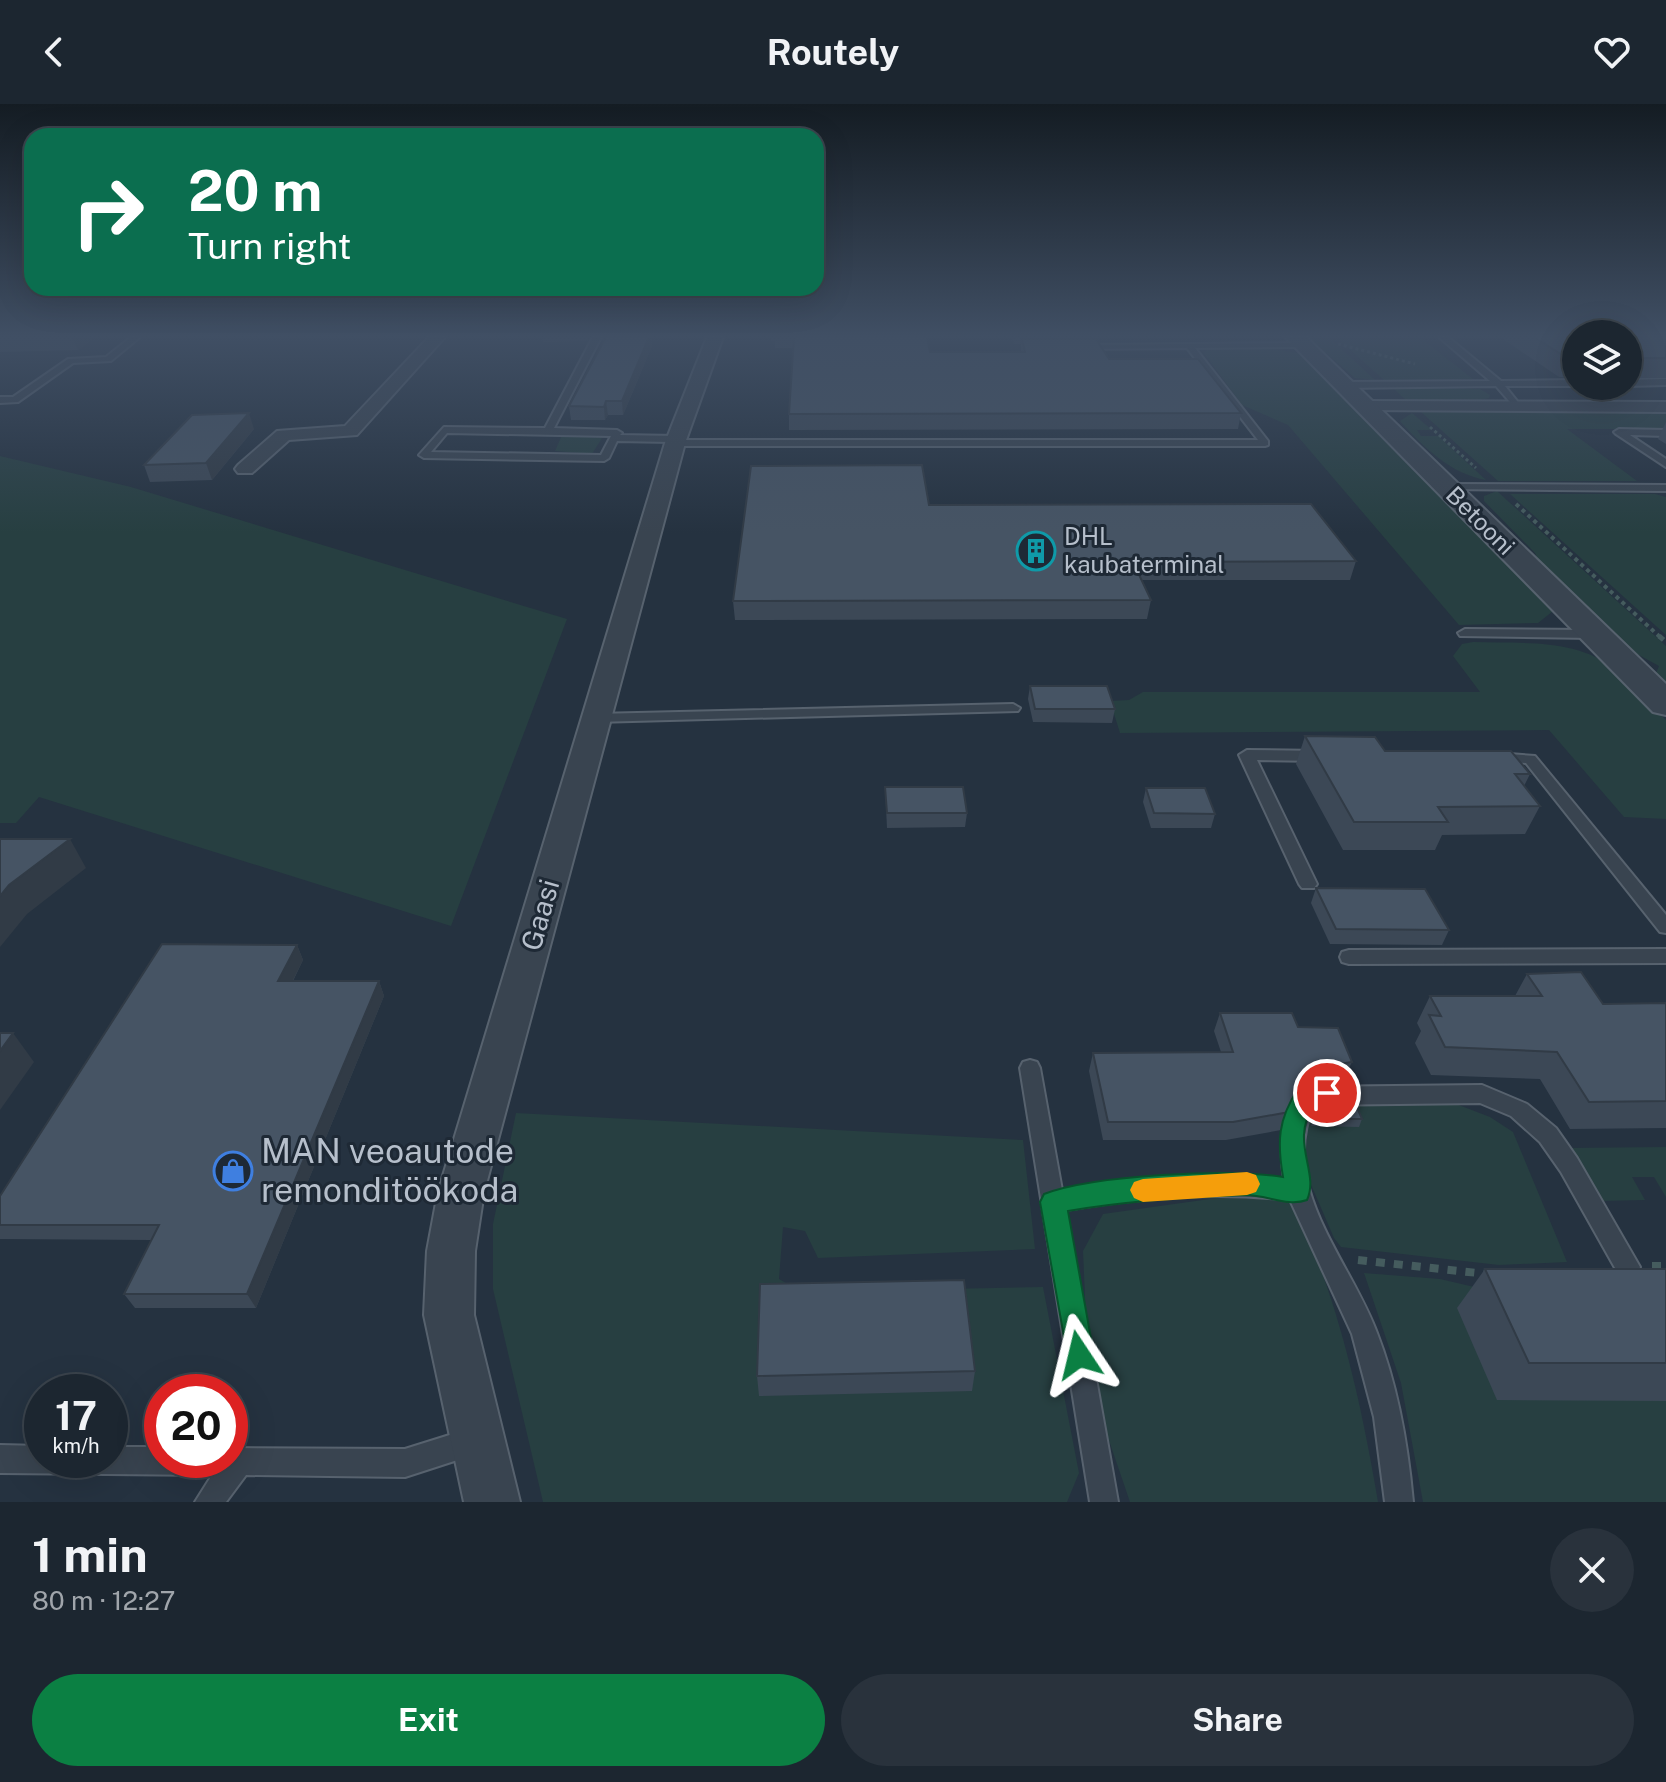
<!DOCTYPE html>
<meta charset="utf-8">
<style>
body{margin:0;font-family:"Public Sans",sans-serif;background:#29323c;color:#f1f3f6;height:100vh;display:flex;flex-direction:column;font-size:30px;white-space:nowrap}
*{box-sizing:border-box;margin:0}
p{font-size:26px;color:#a0a5ab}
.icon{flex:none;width:44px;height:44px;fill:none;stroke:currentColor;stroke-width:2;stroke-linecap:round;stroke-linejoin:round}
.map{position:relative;height:1398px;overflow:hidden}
.panel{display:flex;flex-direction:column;background:#1c2630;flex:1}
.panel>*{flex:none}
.banner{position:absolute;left:24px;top:24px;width:800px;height:168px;border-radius:24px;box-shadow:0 8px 32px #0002,0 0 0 2px #3a434c;background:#0b6e4f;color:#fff;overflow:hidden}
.buttons{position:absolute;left:1562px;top:216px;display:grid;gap:16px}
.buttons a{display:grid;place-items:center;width:80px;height:80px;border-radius:50%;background:#1c2630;box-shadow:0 8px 32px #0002,0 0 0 2px #3a434c;font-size:40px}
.speed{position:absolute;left:24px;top:1270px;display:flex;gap:16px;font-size:40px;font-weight:700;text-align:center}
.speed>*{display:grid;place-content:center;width:104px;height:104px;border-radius:50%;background:#1c2630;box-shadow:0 8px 32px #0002,0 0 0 2px #3a434c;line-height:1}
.speed small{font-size:20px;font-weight:400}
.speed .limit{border:12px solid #d22;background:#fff;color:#111}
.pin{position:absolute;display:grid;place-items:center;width:68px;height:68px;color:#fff;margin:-34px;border:4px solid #fff;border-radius:50%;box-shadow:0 2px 8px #0007}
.me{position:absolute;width:88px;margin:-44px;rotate:350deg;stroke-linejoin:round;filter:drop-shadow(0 0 6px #0008)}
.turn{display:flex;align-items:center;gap:28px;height:168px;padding:0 32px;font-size:36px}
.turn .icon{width:104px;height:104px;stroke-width:2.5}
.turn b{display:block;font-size:56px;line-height:68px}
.round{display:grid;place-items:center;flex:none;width:84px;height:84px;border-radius:42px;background:#29323c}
.head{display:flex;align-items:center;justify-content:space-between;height:136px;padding:0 32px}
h1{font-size:48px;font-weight:700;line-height:60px}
.action{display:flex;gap:16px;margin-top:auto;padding:16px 32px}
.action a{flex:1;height:92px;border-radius:48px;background:#0b8043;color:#fff;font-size:32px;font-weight:700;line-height:92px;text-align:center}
.action a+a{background:#29323c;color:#f1f3f6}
header{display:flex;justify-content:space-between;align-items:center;height:104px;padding:0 32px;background:#1c2630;font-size:36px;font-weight:700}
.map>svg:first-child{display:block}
.green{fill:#273f41}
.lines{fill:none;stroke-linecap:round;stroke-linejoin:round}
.service-casing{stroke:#57626e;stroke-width:4}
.minor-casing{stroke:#57626e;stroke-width:4}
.tertiary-casing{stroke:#57626e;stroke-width:4}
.path-far3{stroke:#455c5e;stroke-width:3;stroke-dasharray:3 3;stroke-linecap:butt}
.path-far2{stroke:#455c5e;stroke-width:4;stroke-dasharray:4 4;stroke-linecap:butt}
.path-far1{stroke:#455c5e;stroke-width:5;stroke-dasharray:6 6;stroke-linecap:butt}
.path{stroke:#455c5e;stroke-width:8;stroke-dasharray:9 9;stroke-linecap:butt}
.service{fill:#394450;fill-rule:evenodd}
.minor{fill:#394450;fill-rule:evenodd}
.tertiary{fill:#394450;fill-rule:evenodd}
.wall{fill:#3c4856}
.shaded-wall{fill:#313b46}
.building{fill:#465464;stroke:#313b46;stroke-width:2}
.route{fill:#0b8043;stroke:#07532c;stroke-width:2}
.slow{fill:#f59e0b}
.labels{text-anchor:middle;stroke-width:6;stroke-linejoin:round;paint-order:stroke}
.far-street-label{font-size:24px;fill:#b6bfcb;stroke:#1e2935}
.far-poi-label{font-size:24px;fill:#b6bfcb;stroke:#1e2935;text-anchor:start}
.street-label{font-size:28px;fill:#b6bfcb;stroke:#1e2935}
.near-poi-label{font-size:34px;fill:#b6bfcb;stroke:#1e2935;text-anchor:start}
</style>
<header><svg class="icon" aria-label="back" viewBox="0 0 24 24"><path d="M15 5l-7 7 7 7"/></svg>Routely<svg class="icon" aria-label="heart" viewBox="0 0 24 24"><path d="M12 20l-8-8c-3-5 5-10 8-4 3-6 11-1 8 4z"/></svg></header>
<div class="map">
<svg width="1666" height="1398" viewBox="0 0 1666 1398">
<rect width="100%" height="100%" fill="#253240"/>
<g class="green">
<path d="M1336,233H1419L1473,275L1384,276Z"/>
<path d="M1303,234L1331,235L1375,276L1355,274L1317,241Z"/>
<path d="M1255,243L1298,249L1550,500L1553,507L1538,519L1459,521L1288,321L1242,301L1204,249L1208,245Z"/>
<path d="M1393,284L1480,285L1490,291L1489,294L1471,298H1408Z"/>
<path d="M1421,308H1666V325H1567L1637,377H1498Z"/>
<path d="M1412,309L1432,326H1417L1421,332H1438L1486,376C1451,370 1423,343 1400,317Z"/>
<path d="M562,331L602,334L592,350L555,347Z"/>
<path d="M0,352L131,383L567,515L451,822L39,693L16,719H0Z"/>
<path d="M1497,387L1666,542V583L1655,572L1659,562L1628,545L1540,461L1535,449L1484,397V392Z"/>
<path d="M1510,390H1655L1666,393V531Z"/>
<path d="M1473,538C1521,540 1578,533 1617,567C1635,582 1650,600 1666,616V715L1624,713L1549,626L1120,629L1110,597L1129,596L1143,588H1480L1453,552L1462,540Z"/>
<path d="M1451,998L1490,1013L1513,1028L1567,1158L1499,1161L1341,1143L1334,1134L1303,1062L1304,1014L1333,1000Z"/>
<path d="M516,1009L1023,1036L1035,1145L818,1154L805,1127L783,1123L779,1175L801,1188L1043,1183L1079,1369L1067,1398H543L493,1185V1120Z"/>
<path d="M1666,1043V1093L1654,1073H1632L1645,1096L1601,1097L1566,1044Z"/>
<path d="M1260,1088L1296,1102C1339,1201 1360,1292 1378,1398H1130L1102,1316L1086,1215L1083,1147L1103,1110Z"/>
<path d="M1364,1169L1440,1175L1483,1185L1666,1297V1398H1423L1401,1279Z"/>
</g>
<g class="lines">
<defs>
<g id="service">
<path d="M131,233H140L111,257L73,259L18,298L0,299V293H13L68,255L106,253Z"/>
<path d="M593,233H601L554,324L617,326L622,329L620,331L676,332L680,336H1258L1187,244L1083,245L1079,243L1083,241L1301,239L1305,241L1301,243L1195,244L1268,337V341L1265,342H675L671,338L617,337L609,354L604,357L424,354L419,351L444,323L545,324ZM447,329L611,332L601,351L431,348Z"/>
<path d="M1439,233H1448L1501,277L1576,276V282H1505L1521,302L1516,305L1496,282L1342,284L1338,281L1342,278L1490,277Z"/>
<path d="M1666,275V281L1628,282V276Z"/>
<path d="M1619,325L1666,326V332L1630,331L1666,355V363L1616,330L1614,328Z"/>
<path d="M1445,380L1666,381V387L1441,385V381Z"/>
<path d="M1465,525L1592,526L1599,530L1592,534L1460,532L1458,529Z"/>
<path d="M1013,600L1020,604L1018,607L595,618L588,614L595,610Z"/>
<path d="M1247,646L1321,647L1329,652L1321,657L1257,656L1317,780L1314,784H1302L1299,780L1239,651Z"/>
<path d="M1496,649L1535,652L1666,811V829L1660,828L1526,659L1491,657L1488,654Z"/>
<path d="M1666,845V859L1349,860L1342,858L1340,853L1342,848L1349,846Z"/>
<path d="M1030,956L1037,958L1040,964L1062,1086C1135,1075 1210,1066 1284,1075C1278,1038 1283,1019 1300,986L1307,983L1482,981L1527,1000L1556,1024L1577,1054L1640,1163L1637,1171L1628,1174L1619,1171L1561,1068L1540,1038L1511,1012L1480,999L1314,1001C1277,1082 1350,1156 1377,1229C1398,1283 1408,1341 1413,1398H1385L1374,1313L1352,1230L1290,1096C1215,1087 1140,1094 1066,1106L1118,1398H1090L1020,964L1023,958Z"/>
<path d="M472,1324L482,1328L486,1338L482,1348L405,1373L246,1371L226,1398H195L212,1371L0,1369V1341L42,1342V1356H110V1343H162V1356H230V1344L405,1345Z"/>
</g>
<g id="minor">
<path d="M429,233H445L357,331L289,336L252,369H238L235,365L238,361L277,327L345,322Z"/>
<path d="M707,233H723L685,339L484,1088L475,1147L474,1211L520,1398H464L424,1211L427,1147L438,1088L665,339Z"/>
<path d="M1364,297L1666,298V308L1358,306L1355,302Z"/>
</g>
<path id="tertiary" d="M1285,233H1306L1666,580V611L1653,608Z"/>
</defs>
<use href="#service" class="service-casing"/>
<use href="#minor" class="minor-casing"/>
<use href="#tertiary" class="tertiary-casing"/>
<g class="path-far3">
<path d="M1338,240L1415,260"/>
<path d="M1430,323L1476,364"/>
</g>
<path class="path-far2" d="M1516,400L1661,534"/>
<path class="path-far1" d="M1659,532L1666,538"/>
<g class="path">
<path d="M1358,1156L1487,1170"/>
<path d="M1652,1162H1666"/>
</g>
<use href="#service" class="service"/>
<use href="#minor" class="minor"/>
<use href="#tertiary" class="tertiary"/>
</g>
<g class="wall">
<path d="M0,233H95L78,246L0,248Z"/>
<path d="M543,233H590L587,237L543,238Z"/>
<path d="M602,233H651L652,242L623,311H608L605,316H571L569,302L604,237H602Z"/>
<path d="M771,233H927L930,248H1021V240H1014L1012,233H1089L1109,255L1241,309L1238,325L789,326V310L793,244H775V237H771Z"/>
<path d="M1500,233H1576V273H1559Z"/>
<rect x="1628" y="233" width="38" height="41"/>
<path d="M1666,318V340L1658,335Z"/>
<path d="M254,325L212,376L150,378L144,361Z"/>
<path d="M929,401L1356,457L1350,476H1142L1151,496L1147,515L735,516L733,497Z"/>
<path d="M1030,582L1115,605L1112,619L1033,618L1028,595Z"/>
<path d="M1305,632L1385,647L1530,670L1524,682L1540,702L1525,730L1442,731L1435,746H1343L1296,660Z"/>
<path d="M885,683L967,709L965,723L887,724Z"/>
<path d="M1146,684L1215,710L1211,724H1151L1143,698Z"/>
<path d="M1316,784L1449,826L1442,841L1330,840L1311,799Z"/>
<path d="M297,841L303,856L293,877H379L384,892L256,1204H135L124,1190L151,1136L0,1135V1092Z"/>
<path d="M1527,870L1603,900L1666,899V1024L1570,1025L1540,975L1431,971L1415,939L1421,927L1417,919L1430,892H1515Z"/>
<path d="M1220,909L1298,923L1352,958L1343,976L1299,983L1281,1026L1226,1036H1103L1089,967L1093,949L1221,948L1214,927Z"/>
<path d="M1320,996L1362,1015L1359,1023L1311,1022Z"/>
<path d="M1485,1165H1666V1297L1497,1296L1457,1204Z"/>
<path d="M975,1267L972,1287L759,1292L757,1272Z"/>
</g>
<g class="shaded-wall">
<path d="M72,233H95L78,246Z"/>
<path d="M649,233H651L652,242L623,311L622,297Z"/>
<path d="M606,297L608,311L605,316L604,303Z"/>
<path d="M249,309L254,325L212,376L206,359Z"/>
<path d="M70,735L86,764L27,810L0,843V792L9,781Z"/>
<path d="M297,841L303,856L285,892L278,877Z"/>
<path d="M379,877L384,892L256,1204L247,1190Z"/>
<path d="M13,929L34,958L0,1006V947Z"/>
</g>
<g class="building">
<path d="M606,233H649L622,297H606L604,303L569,302Z"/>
<path d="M794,233H927L930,248H1025L1022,235H1096L1109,255H1198L1241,309L789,310Z"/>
<path d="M1534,233H1576V254H1567Z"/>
<rect x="1628" y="233" width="38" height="21"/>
<path d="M249,309L206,359L144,361L192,311Z"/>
<path d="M922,361L929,401L1311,400L1356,457L1133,458L1151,496L733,497L751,362Z"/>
<path d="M1030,582H1107L1115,605H1035Z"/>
<path d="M1305,632L1375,633L1385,647H1511L1530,670H1515L1540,702L1438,703L1448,718H1354Z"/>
<path d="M885,683H963L967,709H887Z"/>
<path d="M1146,684H1205L1215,710L1154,709Z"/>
<path d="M0,735H70L9,781L0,792Z"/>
<path d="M1316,784L1425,785L1449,826L1336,825Z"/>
<path d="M162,840L297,841L278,877H379L247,1190H124L159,1121H0V1092Z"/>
<path d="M1581,868L1603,900L1666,899V997L1589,998L1557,948L1445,943L1429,911L1441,912L1430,892H1542L1527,870Z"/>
<path d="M1220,909H1292L1298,923L1338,924L1352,958L1307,965L1289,1008L1233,1018H1108L1093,949L1233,948Z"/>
<path d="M0,929H13L0,947Z"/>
<path d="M1320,996H1354L1362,1015H1314Z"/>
<path d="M1485,1165H1666V1259H1529Z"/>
<path d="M964,1176L975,1267L757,1272L760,1180Z"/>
</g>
<linearGradient id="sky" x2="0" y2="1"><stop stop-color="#141c23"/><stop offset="0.54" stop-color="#404f64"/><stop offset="1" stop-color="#404f64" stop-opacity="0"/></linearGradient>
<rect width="1666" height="429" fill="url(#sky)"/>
<path class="route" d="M1327,979L1336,982L1339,989L1336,996L1314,1001C1289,1038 1320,1068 1307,1096C1288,1103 1267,1091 1246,1091C1187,1093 1126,1097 1068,1107L1094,1251L1090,1261L1079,1266L1069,1261L1040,1098L1044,1090C1094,1071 1229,1064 1283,1073C1277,1038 1278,1015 1298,985Z"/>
<path class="slow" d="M1247,1068L1256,1071L1260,1080L1256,1088L1247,1091L1143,1098L1134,1094L1130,1086L1134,1078L1143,1075Z"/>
<defs>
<symbol id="building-ring" viewBox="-11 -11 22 22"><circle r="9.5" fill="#1e2935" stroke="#0f9aa8" stroke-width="1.5"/><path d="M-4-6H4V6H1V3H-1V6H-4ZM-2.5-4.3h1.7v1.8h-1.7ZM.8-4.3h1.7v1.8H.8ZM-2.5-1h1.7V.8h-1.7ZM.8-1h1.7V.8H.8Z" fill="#0f9aa8"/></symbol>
<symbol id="shop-ring" viewBox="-11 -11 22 22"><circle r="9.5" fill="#1e2935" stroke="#3f7fe0" stroke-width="1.5"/><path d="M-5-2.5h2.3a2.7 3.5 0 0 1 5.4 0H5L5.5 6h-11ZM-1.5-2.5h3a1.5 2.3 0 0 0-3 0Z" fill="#3f7fe0"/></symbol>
</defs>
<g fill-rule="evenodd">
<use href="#building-ring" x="1014" y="425" width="44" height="44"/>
<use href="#shop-ring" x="211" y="1045" width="44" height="44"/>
</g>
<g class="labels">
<g class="far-street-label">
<text transform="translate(1480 417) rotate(45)" y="8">Betooni</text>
</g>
<g class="far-poi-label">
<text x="1064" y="441">DHL<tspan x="1064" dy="28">kaubaterminal</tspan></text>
</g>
<g class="street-label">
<text transform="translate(540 811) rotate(-74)" y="10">Gaasi</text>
</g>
<g class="near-poi-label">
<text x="261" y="1059">MAN veoautode<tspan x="261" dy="39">remonditöökoda</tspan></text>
</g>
</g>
</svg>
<div class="buttons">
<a><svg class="icon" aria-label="layers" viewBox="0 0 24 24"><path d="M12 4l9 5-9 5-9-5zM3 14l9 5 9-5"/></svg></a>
</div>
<div class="speed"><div>17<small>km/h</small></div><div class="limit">20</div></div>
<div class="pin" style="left:1327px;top:989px;background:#d93025"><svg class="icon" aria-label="arrive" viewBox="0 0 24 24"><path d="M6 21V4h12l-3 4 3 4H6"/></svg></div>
<svg class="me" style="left:1079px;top:1251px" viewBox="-20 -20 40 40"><path d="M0-17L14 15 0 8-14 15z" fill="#0b8043" stroke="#fff" stroke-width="4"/></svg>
<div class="banner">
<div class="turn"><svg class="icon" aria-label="right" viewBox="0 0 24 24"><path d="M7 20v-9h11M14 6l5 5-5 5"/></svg><div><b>20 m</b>Turn right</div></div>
</div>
</div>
<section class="panel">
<div class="head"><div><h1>1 min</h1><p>80 m · 12:27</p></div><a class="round"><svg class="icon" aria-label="close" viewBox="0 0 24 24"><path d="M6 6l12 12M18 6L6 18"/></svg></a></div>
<div class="action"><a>Exit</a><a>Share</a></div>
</section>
